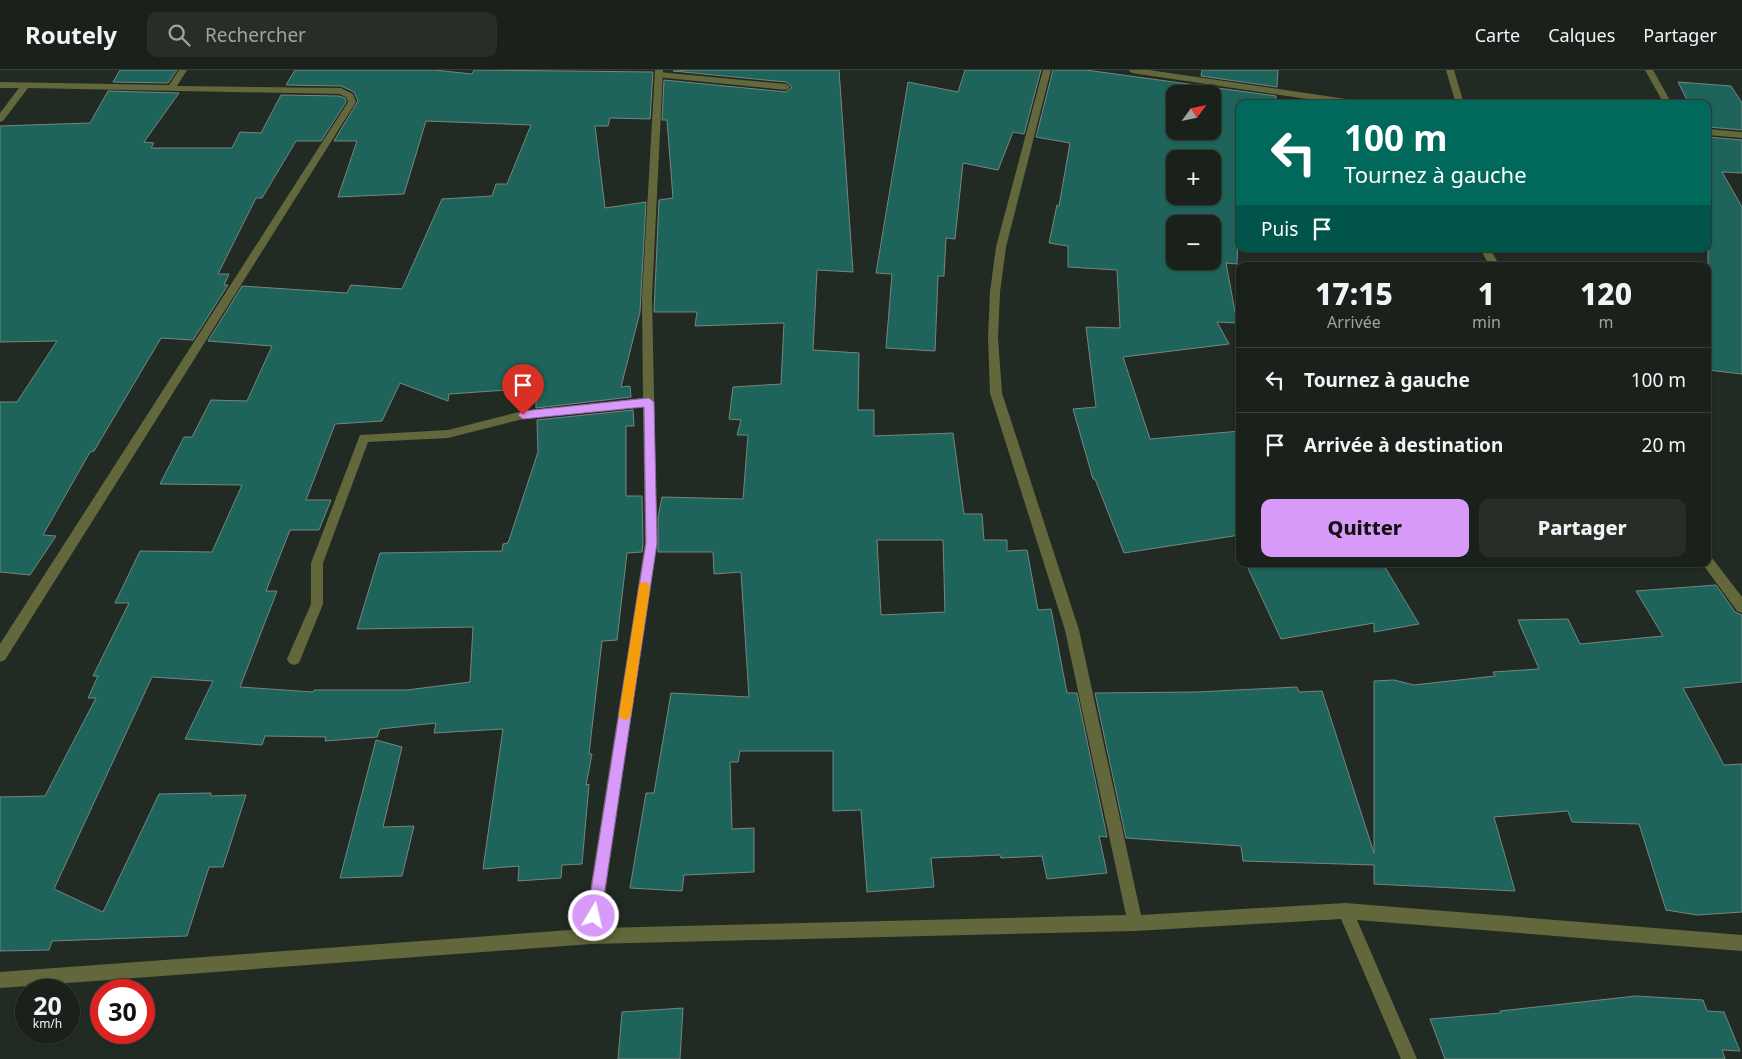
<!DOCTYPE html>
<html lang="fr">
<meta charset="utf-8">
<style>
body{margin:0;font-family:"Noto Sans",sans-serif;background:#272d27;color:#f1f3f6;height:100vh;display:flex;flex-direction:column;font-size:19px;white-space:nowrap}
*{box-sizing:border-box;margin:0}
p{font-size:16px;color:#9fa3a2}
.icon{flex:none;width:28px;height:28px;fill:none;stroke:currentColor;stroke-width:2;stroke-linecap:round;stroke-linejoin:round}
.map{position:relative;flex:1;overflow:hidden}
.panel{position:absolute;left:1236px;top:192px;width:475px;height:305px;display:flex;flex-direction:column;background:#1a201a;border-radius:10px;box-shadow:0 1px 4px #0004,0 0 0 1px #383e39}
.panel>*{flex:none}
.hud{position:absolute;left:1236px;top:30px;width:475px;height:152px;border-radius:10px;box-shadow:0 1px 4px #0004,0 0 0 1px #383e39;background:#00695c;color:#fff;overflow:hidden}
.needle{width:32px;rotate:57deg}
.buttons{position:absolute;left:1166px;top:15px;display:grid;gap:10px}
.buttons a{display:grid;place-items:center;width:55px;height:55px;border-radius:10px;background:#1a201a;box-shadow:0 1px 4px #0004,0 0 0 1px #383e39;font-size:25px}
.speed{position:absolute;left:15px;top:909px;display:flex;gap:10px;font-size:25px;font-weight:700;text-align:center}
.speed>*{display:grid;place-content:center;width:65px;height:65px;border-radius:50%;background:#1a201a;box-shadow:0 1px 4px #0004,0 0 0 1px #383e39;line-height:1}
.speed small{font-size:12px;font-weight:400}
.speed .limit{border:8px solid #d22;background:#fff;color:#111}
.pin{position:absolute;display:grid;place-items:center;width:42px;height:42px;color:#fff;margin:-51px -21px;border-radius:50% 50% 50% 0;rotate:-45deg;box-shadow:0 0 5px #0007}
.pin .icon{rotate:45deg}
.me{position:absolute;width:55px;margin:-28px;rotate:9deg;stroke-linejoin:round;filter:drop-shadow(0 0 4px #0008)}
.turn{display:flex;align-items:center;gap:18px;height:105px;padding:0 25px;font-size:22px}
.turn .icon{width:65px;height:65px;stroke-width:2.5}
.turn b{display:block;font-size:35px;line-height:42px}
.then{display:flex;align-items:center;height:48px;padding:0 25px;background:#0003;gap:10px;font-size:19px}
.eta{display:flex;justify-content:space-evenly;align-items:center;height:85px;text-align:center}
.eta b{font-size:30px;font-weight:800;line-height:35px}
.primary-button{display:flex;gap:10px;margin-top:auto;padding:10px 25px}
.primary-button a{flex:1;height:58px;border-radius:10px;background:#d89af8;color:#111;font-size:20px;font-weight:800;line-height:58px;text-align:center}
.primary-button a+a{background:#272d27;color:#f1f3f6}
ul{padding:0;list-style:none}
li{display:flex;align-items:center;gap:15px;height:65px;padding:0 25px;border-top:1px solid #383e39}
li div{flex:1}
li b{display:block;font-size:19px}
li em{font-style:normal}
header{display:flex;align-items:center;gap:30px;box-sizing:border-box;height:70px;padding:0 25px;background:#1a201a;border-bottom:1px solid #383e39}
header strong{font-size:24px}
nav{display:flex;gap:28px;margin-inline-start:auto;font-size:18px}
.search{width:350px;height:45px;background:#272d27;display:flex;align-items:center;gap:12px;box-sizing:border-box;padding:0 18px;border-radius:10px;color:#9fa3a2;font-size:19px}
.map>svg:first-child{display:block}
.building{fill:#1f645a;stroke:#758682;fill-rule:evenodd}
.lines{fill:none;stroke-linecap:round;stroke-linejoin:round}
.lane{fill:#62683b;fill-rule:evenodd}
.street{fill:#62683b;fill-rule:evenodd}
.route{fill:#d89af8;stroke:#8c64a1}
.slow{fill:#f59e0b}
</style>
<header>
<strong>Routely</strong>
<div class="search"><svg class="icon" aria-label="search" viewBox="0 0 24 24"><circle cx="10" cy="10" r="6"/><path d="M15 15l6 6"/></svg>Rechercher</div>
<nav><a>Carte</a><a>Calques</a><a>Partager</a></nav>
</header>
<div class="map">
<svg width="1742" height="989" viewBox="0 0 1742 989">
<rect width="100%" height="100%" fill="#222b23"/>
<g class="building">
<path d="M120,0H177L168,13L113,12Z"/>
<path d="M295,0H434L472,4L474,0L653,2L650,49L610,48L608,56H595L605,138L646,132L640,242L621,317L630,316L631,327L536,338V318L449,324L448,331L400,313L382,351L335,354L306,430H331L319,460H290L266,521H277L240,617L313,622L314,620H407L470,612L473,557L357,559L380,483L502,481L503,474L508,473L538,382L537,350L633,340L634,356H626V426H642L643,473L642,482L627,483L617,570L602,571L589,684H592L586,715L589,714L582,794L562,795L561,808L518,811L519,796L483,799L503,659L434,663L436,653L380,659L377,667L325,671L326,667L265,666L262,675L185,669L213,611L152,607L54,819L103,842L159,724L211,723V726L246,725L223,797H209L187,866L52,871L49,880L0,881V727L45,726L96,628H88L98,606H93L129,533H115L140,481L212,482L242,415L160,414L184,367H192L211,330L247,331L272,276L208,271L242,216L347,223L351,215L402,219L442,129L492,126L496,114H507L531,55L426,51L404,124L338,127L357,71H334L358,31L354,22L341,16L286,15Z"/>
<path d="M691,0H839L853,202L817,200L813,280L859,283L858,340H874V366L953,363L964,444H982L984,470H1007V481L1027,480L1038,540L1051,539L1067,623H1077L1107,767L1099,766L1107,803L1047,809L1042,786L1001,788L1000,785L931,788L934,817L867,822L861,740L833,741V681H740L738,692H730L732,759L754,758V802L684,805L682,821L630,818L646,723H654L671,623L749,627L741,502L714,504L713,482H658V447L662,427L743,429L748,365H737L741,350L729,349L733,317L781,314L784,253L695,256L697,242H654L659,130L673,128L667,50H662L664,10L786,22L792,17L786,12L673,1ZM877,470H943L945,542L881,545Z"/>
<path d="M965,0H1041L1024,64L1013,62L998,100L963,93L955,169L946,168L944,206H938L935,281L886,278L892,204L876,203L908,12L958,22Z"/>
<path d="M1053,0H1086L1276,26V34H1240V122L1237,194L1226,193L1237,253L1217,252L1229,274L1123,287L1150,369L1240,361V465L1124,483L1095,409H1093L1073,339L1096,337L1086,257L1120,258L1117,200L1068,197V176L1049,173L1057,135L1059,136L1070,73L1036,67ZM1175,24H1212V61H1175ZM1175,89H1212V126H1175ZM1175,154H1212V191H1175Z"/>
<path d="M1202,0H1278L1277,17L1201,6Z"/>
<path d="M1678,12L1731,16L1742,33V60L1708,57V34H1689Z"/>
<path d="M108,21L179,23L144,72L154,73L151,78H232L240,62L261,63L281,25L339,26L345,28L346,32L321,71H296L262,128H256L218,204H229L224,215H228L193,270L161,268L94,381L90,382L43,465L56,466L30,505L0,502V332H17L57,271L0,272V56L90,53Z"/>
<path d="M1708,67L1742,70V103L1722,102L1742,137V304L1708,300Z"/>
<path d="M1246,494H1383L1419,554L1374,562V553L1281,569Z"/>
<path d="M1716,515L1735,542L1742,545V612L1683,618L1724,695L1742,694V842L1697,845L1666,840L1639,754L1572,752L1568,741L1494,747L1515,821L1374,814V795L1243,791L1241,776L1126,768L1095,623L1197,622L1297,617L1299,622L1322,621L1374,783V611L1394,610L1414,615L1495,606L1493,602L1539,599L1518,550L1568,549L1580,574L1663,566L1636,521Z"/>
<path d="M376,670L402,677L383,757L414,756L402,806L340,808Z"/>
<path d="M1636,926L1703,930L1707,941L1724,942L1740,981L1722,980L1725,989H1445L1430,949L1501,943L1500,941Z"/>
<path d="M683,938L680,989H618L622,942Z"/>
</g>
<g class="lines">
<g class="lane">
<path d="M1645,0H1653L1672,34H1664Z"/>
<path d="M659,2L786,14L790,17L786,20L656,7L655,5Z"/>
</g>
<g class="street">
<path d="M179,0H187L177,16L341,18L353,24L356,32L5,590L0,592V574L348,32L346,27L339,24L28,18L3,51L0,52V43L19,18H0V12L169,15Z"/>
<path d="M655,0H663L652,227L657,473L600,858L1126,845L1065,560L990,323L988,268L990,222L996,177L1043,0H1051L1006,177L1000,222L998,268L1002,323L1079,560L1141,845L1345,833L1742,865V881L1357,850L1417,989H1401L1341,849L1135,861L591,874L0,918V902L584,859L645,473L643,337L523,349L448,368L368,372L323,493V534L299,593L294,595L289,593L287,589L311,534V493L360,365L448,360L523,341L643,328L642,227Z"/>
<path d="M1128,0H1149L1360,31L1364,34H1341L1132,3Z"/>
<path d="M1446,0H1454L1464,34H1456Z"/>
<path d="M1708,59L1742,62V68L1708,65Z"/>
<path d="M1480,179H1490L1500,196H1490Z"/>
<path d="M1708,487L1712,488L1742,527V543L1737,541L1704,496L1703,494H1708Z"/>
</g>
</g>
<path class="route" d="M649,328L654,332L657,473L601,846L599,851L594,853L589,851L587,846L646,473L644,337L523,349L518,345L523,341Z"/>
<path class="slow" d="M644,512L648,513L650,517L631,644L629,648L625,650L620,648L619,644L639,517L640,513Z"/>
</svg>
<div class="buttons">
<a><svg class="needle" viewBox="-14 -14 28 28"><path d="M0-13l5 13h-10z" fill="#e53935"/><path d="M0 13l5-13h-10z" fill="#9fa3a2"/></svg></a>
<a>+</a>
<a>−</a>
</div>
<div class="speed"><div>20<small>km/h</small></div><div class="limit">30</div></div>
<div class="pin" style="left:523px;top:345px;background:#d93025"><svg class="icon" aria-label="arrive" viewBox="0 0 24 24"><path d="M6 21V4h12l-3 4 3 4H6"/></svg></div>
<svg class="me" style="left:594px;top:846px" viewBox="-20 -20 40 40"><circle r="17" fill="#d89af8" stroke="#fff" stroke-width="3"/><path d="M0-11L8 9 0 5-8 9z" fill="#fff"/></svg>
<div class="hud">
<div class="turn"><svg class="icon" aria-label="left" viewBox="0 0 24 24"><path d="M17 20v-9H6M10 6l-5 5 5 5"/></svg><div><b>100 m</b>Tournez à gauche</div></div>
<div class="then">Puis<svg class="icon" aria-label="arrive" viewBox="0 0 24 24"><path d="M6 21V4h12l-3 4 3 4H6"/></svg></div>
</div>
<section class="panel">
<div class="eta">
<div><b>17:15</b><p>Arrivée</p></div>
<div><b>1</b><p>min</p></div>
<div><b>120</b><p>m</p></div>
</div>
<ul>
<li><svg class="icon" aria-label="left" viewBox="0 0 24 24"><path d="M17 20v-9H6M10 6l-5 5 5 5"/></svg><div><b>Tournez à gauche</b></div><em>100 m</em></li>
<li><svg class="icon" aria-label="arrive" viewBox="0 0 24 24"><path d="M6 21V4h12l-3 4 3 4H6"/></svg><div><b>Arrivée à destination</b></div><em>20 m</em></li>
</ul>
<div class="primary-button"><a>Quitter</a><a>Partager</a></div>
</section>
</div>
